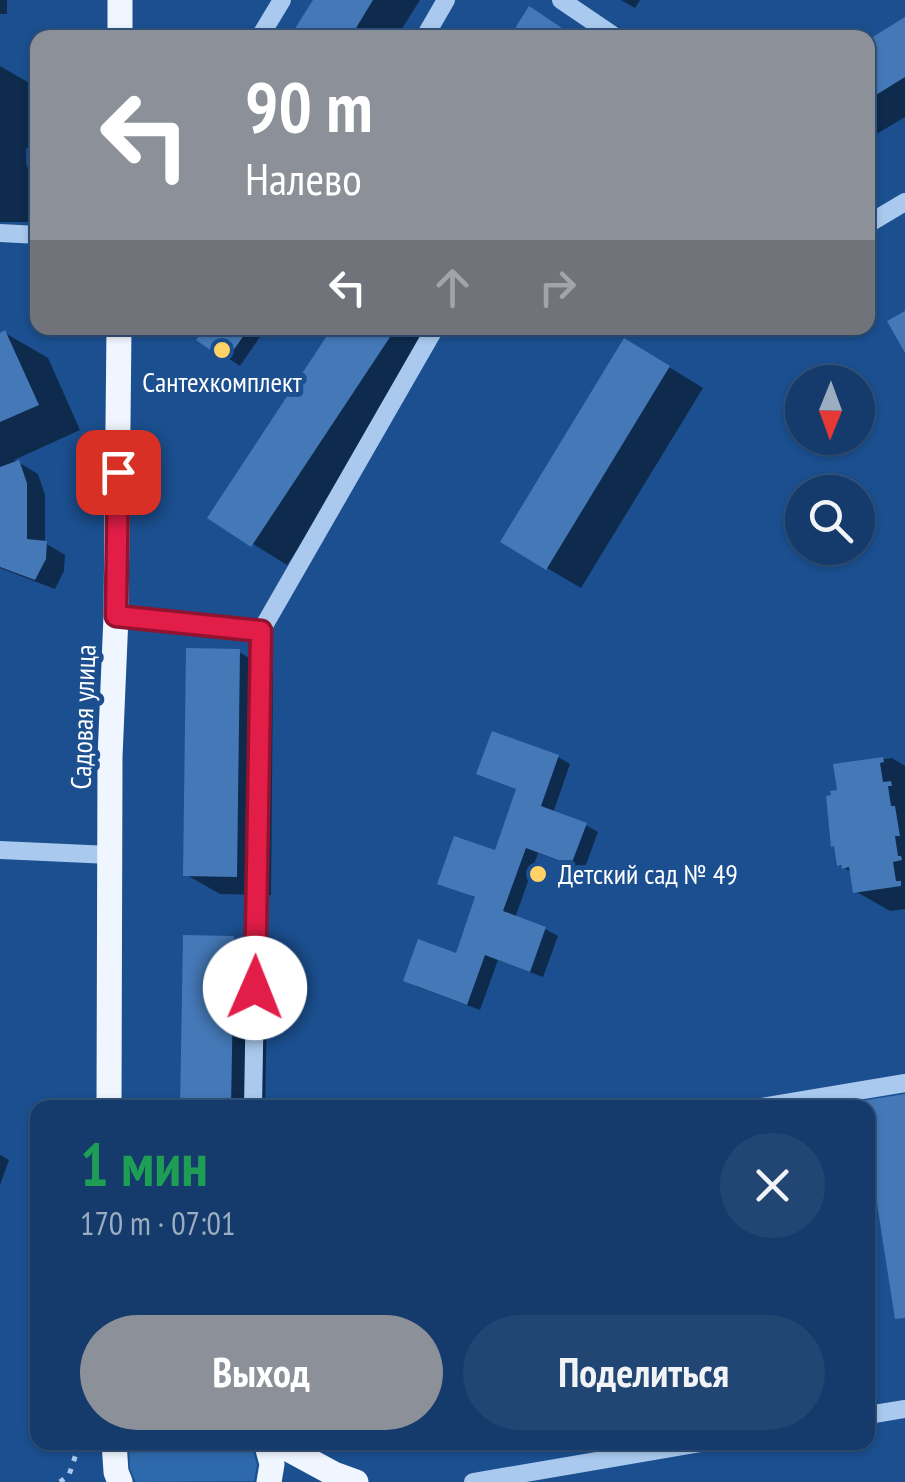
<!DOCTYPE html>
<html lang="ru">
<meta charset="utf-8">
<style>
body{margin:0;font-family:"PT Sans Narrow",sans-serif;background:#214673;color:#f1f3f6;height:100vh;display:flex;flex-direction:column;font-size:38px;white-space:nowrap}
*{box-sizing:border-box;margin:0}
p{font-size:32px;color:#9dadc1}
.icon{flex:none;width:55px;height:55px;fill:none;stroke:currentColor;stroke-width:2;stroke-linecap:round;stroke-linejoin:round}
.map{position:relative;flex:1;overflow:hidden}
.details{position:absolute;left:30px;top:1100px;width:845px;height:350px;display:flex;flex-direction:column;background:#143b6b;border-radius:20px;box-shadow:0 2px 8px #0004,0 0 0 2px #33557e}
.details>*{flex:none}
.top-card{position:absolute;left:30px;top:30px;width:845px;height:305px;border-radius:20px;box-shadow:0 2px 8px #0004,0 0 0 2px #33557e;background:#8c9099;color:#fff;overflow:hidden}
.needle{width:65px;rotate:181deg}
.tools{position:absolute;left:785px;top:365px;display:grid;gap:20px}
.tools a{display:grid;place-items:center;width:90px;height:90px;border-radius:50%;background:#143b6b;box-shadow:0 2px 8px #0004,0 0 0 2px #33557e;font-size:50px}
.pin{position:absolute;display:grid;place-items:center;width:85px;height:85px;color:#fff;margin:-42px;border-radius:20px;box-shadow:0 5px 15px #0006}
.me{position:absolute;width:110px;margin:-55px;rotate:1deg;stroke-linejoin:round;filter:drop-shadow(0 0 8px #0008)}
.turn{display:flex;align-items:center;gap:35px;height:210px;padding:0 50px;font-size:45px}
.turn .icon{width:130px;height:130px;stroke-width:2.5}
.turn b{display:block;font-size:70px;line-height:85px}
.lanes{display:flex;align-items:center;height:95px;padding:0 50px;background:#0003;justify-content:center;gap:50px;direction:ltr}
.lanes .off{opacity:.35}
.round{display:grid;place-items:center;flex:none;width:105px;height:105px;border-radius:52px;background:#214673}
.summary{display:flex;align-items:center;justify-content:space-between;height:170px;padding:0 50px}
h1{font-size:60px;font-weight:800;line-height:75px;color:#1e9e55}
.cta{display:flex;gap:20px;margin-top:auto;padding:20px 50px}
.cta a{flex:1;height:115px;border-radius:60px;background:#8c9099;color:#fff;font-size:40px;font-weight:800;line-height:115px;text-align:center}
.cta a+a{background:#214673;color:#f1f3f6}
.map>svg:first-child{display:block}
.green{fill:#2e69ad}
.shadow{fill:#0007}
.building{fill:#4478b7}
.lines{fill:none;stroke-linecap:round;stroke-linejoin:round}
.path{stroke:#a9c9ee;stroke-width:5;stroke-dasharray:5 8;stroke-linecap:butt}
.minor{stroke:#a9c9ee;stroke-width:18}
.major{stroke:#f0f6ff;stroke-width:25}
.route-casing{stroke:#92132f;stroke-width:25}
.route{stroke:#e11d48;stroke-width:18}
.poi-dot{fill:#ffd166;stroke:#1b4f8f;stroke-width:4}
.labels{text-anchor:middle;stroke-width:10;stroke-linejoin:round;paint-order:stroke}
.poi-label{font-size:28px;fill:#fff;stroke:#1b4f8f}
.street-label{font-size:28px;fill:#fff;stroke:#1b4f8f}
</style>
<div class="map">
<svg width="905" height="1482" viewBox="0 0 905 1482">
<rect width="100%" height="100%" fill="#1b4f8f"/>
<path class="green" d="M129,1443H245L252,1447L257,1465L254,1481L136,1482L130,1469Z"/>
<g class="shadow">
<rect x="0" y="0" width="7" height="14"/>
<path d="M315,0H420L396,38H292Z"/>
<path d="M621,0H640L635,8Z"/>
<path d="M905,20V117L868,139V43Z"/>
<path d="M0,66L38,88V148H26V164L31,176V181H28L31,211H28V222H0Z"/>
<path d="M207,328H266L240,366L199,339Z"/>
<path d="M335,328H443L287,565L210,517Z"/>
<path d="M5,333L48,358L80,430L14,460L38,474L45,495V543L65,555L64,571L55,589L0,568V335Z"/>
<path d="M659,361L703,388L581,588L547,568Z"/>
<path d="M239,652L273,672L271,895L220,894L185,874Z"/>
<path d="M558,757L570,764L553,813L585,825L598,832L584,870L538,853L515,918L545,929L558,936L543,977L498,960L480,1010L418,987L406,980L457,956L478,899L440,882L496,853L519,790L479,773Z"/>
<path d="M892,758L905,766V909L890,911L855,891L853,873L839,865L840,792L836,766Z"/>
<path d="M233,939L268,958L265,1108H182Z"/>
<path d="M0,1155L9,1160L0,1185Z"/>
</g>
<g class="building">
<path d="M313,0H373L350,38H289Z"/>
<path d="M529,6L577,38H509Z"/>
<path d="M905,17V77L868,100V40Z"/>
<path d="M905,311V353L887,321Z"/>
<path d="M204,328H249L226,361L196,340Z"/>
<path d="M332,328H396L251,547L207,518Z"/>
<path d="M5,330L39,405L0,422V333Z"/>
<path d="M624,338L670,366L546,570L500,542Z"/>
<path d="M19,460L27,483V539L47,541L46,559L35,580L0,567V467Z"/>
<path d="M186,648L240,649L237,877L183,876Z"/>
<path d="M492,731L559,755L541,806L587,823L571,865L526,848L503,911L546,927L530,972L485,955L467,1005L403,981L418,939L456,953L475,897L437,884L454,836L495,850L516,789L476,774Z"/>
<path d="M883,757L884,762L880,763L883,782L891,781L892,786H888L891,806H895L900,836H895L898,856H901L902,860L893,862L896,881H901V886L853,893L849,867L842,869L841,865L837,866L834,846L831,847L826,796L831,795L830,791L837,790L833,764Z"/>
<path d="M183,935L234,936L231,1108H180Z"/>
<path d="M905,1094V1318L895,1319L868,1146V1108H861L860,1101Z"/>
</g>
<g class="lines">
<path class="path" d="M60,1482L69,1475L80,1442"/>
<g class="minor">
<path d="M561,0L617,38"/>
<path d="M259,38L282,0"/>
<path d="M424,38L446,0"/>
<path d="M868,224L905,202"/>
<path d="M0,233L38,235"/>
<path d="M116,616L261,631"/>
<path d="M0,850L110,855"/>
<path d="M253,1108L261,631L435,328"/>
<path d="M756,1108L905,1083"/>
<path d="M868,1415L905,1409"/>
<path d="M473,1482L707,1442"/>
</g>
<g class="major">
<path d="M120,0V38"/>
<path d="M109,1108L110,757L116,616L119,328"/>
<path d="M114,1442L116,1472L120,1482"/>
<path d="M266,1442L272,1464L269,1482"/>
<path d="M275,1442L334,1474L356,1482"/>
</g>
</g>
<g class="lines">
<defs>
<path id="route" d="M118,472L116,616L261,631L255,988"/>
</defs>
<use href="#route" class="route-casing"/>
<use href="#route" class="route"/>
</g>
<g class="poi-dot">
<circle cx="222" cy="350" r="10"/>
<circle cx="538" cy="874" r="10"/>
</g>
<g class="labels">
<g class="poi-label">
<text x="222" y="392">Сантехкомплект</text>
<text x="558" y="884" text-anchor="start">Детский сад № 49</text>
</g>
<g class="street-label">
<text transform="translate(83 717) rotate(-88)" y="10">Садовая улица</text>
</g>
</g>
</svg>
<div class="tools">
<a><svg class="needle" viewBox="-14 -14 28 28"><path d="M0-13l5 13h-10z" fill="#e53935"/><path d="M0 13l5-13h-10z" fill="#9dadc1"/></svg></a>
<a><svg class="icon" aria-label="search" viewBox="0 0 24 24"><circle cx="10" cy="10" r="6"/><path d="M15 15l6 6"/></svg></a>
</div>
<div class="pin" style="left:118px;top:472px;background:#d93025"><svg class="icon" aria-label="arrive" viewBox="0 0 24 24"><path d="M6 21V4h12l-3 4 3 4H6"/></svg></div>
<svg class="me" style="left:255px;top:988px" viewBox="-20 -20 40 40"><circle r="19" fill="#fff"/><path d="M0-13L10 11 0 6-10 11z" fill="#e11d48"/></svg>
<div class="top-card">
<div class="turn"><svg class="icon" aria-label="left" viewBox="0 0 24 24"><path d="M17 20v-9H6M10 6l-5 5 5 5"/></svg><div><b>90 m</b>Налево</div></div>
<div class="lanes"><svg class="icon" aria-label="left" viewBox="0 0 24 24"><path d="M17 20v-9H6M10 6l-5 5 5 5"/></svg><svg class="icon off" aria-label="ahead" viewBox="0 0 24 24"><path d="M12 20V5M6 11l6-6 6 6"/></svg><svg class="icon off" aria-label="right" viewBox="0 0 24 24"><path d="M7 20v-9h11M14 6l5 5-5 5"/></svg></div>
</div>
<section class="details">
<div class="summary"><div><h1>1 мин</h1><p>170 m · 07:01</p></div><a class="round"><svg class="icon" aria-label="close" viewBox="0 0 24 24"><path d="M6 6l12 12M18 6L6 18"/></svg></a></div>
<div class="cta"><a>Выход</a><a>Поделиться</a></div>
</section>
</div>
